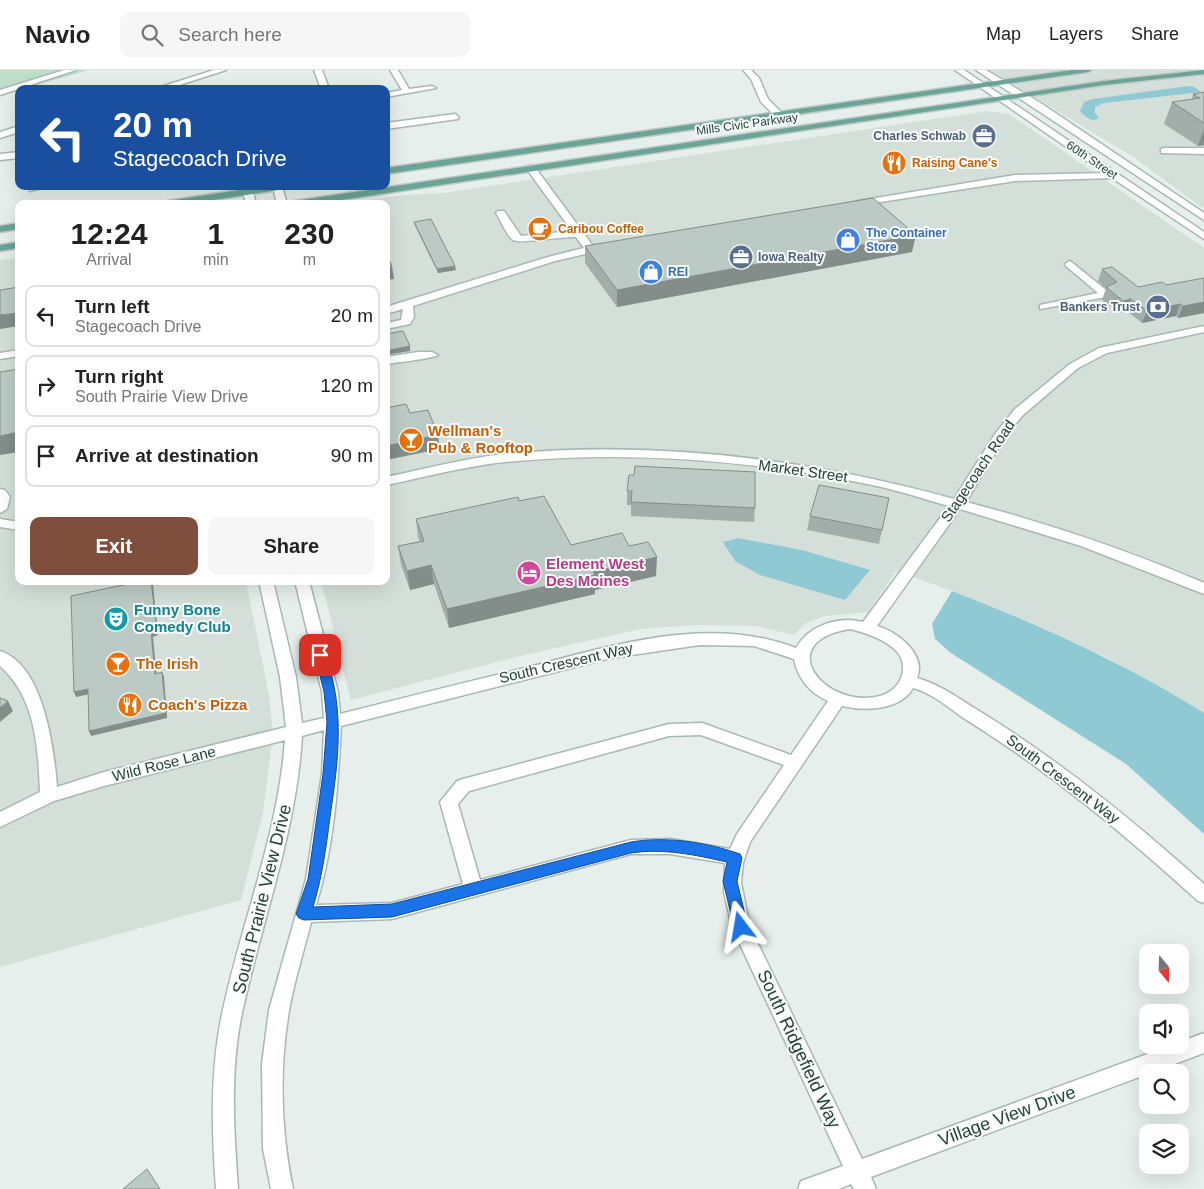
<!DOCTYPE html>
<style>
body{margin:0;font-family:Arial,sans-serif;background:#f6f6f6;color:#222;height:100vh;display:flex;flex-direction:column;font-size:19px;white-space:nowrap}
*{box-sizing:border-box;margin:0}
p{font-size:16px;color:#767676}
.icon{flex:none;width:28px;height:28px;fill:none;stroke:currentColor;stroke-width:2;stroke-linecap:round;stroke-linejoin:round}
.map{position:relative;flex:1;overflow:hidden}
.drawer{position:absolute;left:15px;top:130px;width:375px;height:385px;display:flex;flex-direction:column;background:#fff;border-radius:10px;box-shadow:0 5px 20px #0002}
.drawer>*{flex:none}
.top-card{position:absolute;left:15px;top:15px;width:375px;height:105px;border-radius:10px;box-shadow:0 5px 20px #0002;background:#1a4fa0;color:#fff;overflow:hidden}
.needle{width:32px;rotate:161deg}
.controls{position:absolute;left:1139px;top:874px;display:grid;gap:10px}
.controls a{display:grid;place-items:center;width:50px;height:50px;border-radius:10px;background:#fff;box-shadow:0 5px 20px #0002;font-size:25px}
.pin{position:absolute;display:grid;place-items:center;width:42px;height:42px;color:#fff;margin:-21px;border-radius:10px;box-shadow:0 2px 8px #0006}
.me{position:absolute;width:55px;margin:-28px;rotate:346deg;stroke-linejoin:round;filter:drop-shadow(0 0 4px #0008)}
.turn{display:flex;align-items:center;gap:18px;height:105px;padding:0 15px;font-size:22px}
.turn .icon{width:65px;height:65px;stroke-width:2.5}
.turn b{display:block;font-size:35px;line-height:42px}
.eta{display:flex;justify-content:space-evenly;align-items:center;height:85px;text-align:center}
.eta b{font-size:30px;font-weight:800;line-height:35px}
.button{display:flex;gap:10px;margin-top:auto;padding:10px 15px}
.button a{flex:1;height:58px;border-radius:10px;background:#804e3d;color:#fff;font-size:20px;font-weight:800;line-height:58px;text-align:center}
.button a+a{background:#f6f6f6;color:#222}
ul{padding:0;list-style:none}
li{display:flex;align-items:center;gap:15px;height:62px;margin:0 10px 8px;padding:0 5px;border:2px solid #e0e0e0;border-radius:10px}
li div{flex:1}
li b{display:block;font-size:19px}
li em{font-style:normal}
header{display:flex;align-items:center;gap:30px;box-sizing:border-box;height:70px;padding:0 25px;background:#fff;border-bottom:1px solid #e0e0e0}
header strong{font-size:24px}
nav{display:flex;gap:28px;margin-inline-start:auto;font-size:18px}
.search{width:350px;height:45px;background:#f6f6f6;display:flex;align-items:center;gap:12px;box-sizing:border-box;padding:0 18px;border-radius:10px;color:#767676;font-size:19px}
.map>svg:first-child{display:block}
.built{fill:#d4dfda}
.green{fill:#bfe0c8}
.water{fill:#8ec9d4}
.lines{fill:none;stroke-linecap:round;stroke-linejoin:round}
.minor-casing{stroke:#a8b8b2;stroke-width:3}
.major-casing{stroke:#c2cac8;stroke-width:3}
.minor{fill:#fff;fill-rule:evenodd}
.major{fill:#6aa596;fill-rule:evenodd}
.wall{fill:#a1aea9}
.shaded-wall{fill:#838d89}
.building{fill:#bbcac4;stroke:#838d89}
.route{fill:#1a73e8;stroke:#114b97}
.labels{text-anchor:middle;stroke-width:4;stroke-linejoin:round;paint-order:stroke}
.far-street-label{font-size:12px;fill:#24423a;stroke:#f7fbf9}
.far-service-label{font-size:12px;font-weight:bold;fill:#4e5e75;stroke:#f7fbf9;text-anchor:end}
.far-food-label{font-size:12px;font-weight:bold;fill:#c56008;stroke:#f7fbf9;text-anchor:start}
.far-shop-label{font-size:12px;font-weight:bold;fill:#366cbe;stroke:#f7fbf9;text-anchor:start}
.food-label{font-size:15px;font-weight:bold;fill:#c56008;stroke:#f7fbf9;text-anchor:start}
.street-label{font-size:15px;fill:#24423a;stroke:#f7fbf9}
.hotel-label{font-size:15px;font-weight:bold;fill:#b23c85;stroke:#f7fbf9;text-anchor:start}
.culture-label{font-size:15px;font-weight:bold;fill:#0d838f;stroke:#f7fbf9;text-anchor:start}
.near-street-label{font-size:18px;fill:#24423a;stroke:#f7fbf9}
</style>
<header>
<strong>Navio</strong>
<div class="search"><svg class="icon" aria-label="search" viewBox="0 0 24 24"><circle cx="10" cy="10" r="6"/><path d="M15 15l6 6"/></svg>Search here</div>
<nav><a>Map</a><a>Layers</a><a>Share</a></nav>
</header>
<div class="map">
<svg width="1204" height="1119" viewBox="0 0 1204 1119">
<rect width="100%" height="100%" fill="#e6efeb"/>
<g class="built">
<path d="M990,0H1204V139L1133,87Z"/>
<path d="M987,41L1009,44L1204,178V643L1106,587L952,521L896,501L868,542L825,546L806,553L794,565L756,556L695,555L640,559L516,587L351,630L321,511H386V134H344L403,125L443,123Z"/>
<path d="M19,188V511H246L269,625L273,665L263,743L241,830L0,897V190Z"/>
</g>
<path class="green" d="M0,0H89L0,25Z"/>
<g class="water">
<path d="M1188,16L1194,17L1201,22L1104,33L1095,37V43L1099,48C1092,53 1085,47 1080,41L1084,32L1093,29Z"/>
<path d="M738,468L802,480L870,500L845,530L760,505L735,491L723,472Z"/>
<path d="M952,521C1039,555 1125,593 1204,643V764L1126,694L951,583L935,569L932,554Z"/>
</g>
<g class="lines">
<defs>
<g id="minor">
<path d="M64,0H76L0,25V20Z"/>
<path d="M214,0H226L167,19H154Z"/>
<path d="M314,0H322L329,19H321Z"/>
<path d="M390,0H398L409,19L432,16L436,18L386,27V23L402,20Z"/>
<path d="M743,0H751L759,8L768,29L782,43V47H776L761,32L751,9Z"/>
<path d="M955,0H964L1204,162V169L1112,108L1015,111L855,136V132L858,131L1015,105L1104,103Z"/>
<path d="M976,0H986L1042,34L1204,143V150Z"/>
<path d="M455,44L459,47L458,49L386,59V53Z"/>
<path d="M19,56V62L0,68V62Z"/>
<path d="M1164,78H1204V84L1161,83V79Z"/>
<path d="M19,82V88L0,90V84Z"/>
<path d="M528,96H534L593,176L603,174L608,177L607,179L555,191L413,236L414,247L410,254L386,259V253L401,250L403,239L386,244V237L548,187L584,178L576,167C565,166 518,174 513,170C506,165 501,150 496,143L498,141H504L521,166L572,161L526,98Z"/>
<path d="M28,116H38V119L30,121Z"/>
<path d="M273,117L282,116L287,134H277Z"/>
<path d="M248,119L253,122L256,134H246L243,122Z"/>
<path d="M1070,191L1111,224L1106,227L1040,239V235L1098,223L1066,196L1065,194Z"/>
<path d="M1204,256V262L1107,283L1078,298L1023,345L1006,365L966,432C1047,453 1127,480 1204,513V524L1081,476L960,439L877,556C896,561 927,584 917,608C942,615 962,631 984,644C1063,693 1135,752 1204,814V833L1198,831C1124,764 1049,701 965,649C949,638 932,623 913,618C900,641 864,641 842,636L750,772L743,793L741,813L750,857L862,1089L1172,975H1180V972L1204,963V983L871,1107L876,1119H854L851,1114L839,1119H798L801,1111L843,1096L732,857L724,822L725,793L670,784H631L392,849L311,852C304,881 294,911 289,941C279,1000 281,1061 293,1119H271L263,1079L262,994L269,940L306,809L322,704L324,660L302,666C296,766 261,851 241,948C230,1004 234,1062 238,1119H216C212,1063 210,1005 221,949C240,855 278,767 285,670L104,716L54,731L0,757V742L40,722C38,677 36,628 0,596V581C44,595 54,679 57,717L104,702L286,657L280,607L259,511H273L296,607L302,653L324,648L322,622L295,511H309L338,622L340,644C399,629 458,614 517,600C605,578 706,543 796,578C809,555 838,546 863,552L949,436C923,429 898,420 872,415C753,390 626,380 505,392C465,396 426,407 386,415V407C426,399 465,388 505,384C655,370 809,389 954,429L995,364L1015,339L1070,294L1099,278ZM850,559C865,563 879,567 892,577C912,592 903,620 880,626C825,640 770,572 850,559ZM700,575L754,576L794,589C798,609 810,623 828,631L791,685L702,653L669,654L463,709L457,711L440,732L463,814L392,833L316,835C334,778 338,715 341,656L611,588ZM701,665L784,695L737,764L730,779L670,769L631,770L480,810L458,734L469,721L669,666Z"/>
<path d="M19,280V286L0,289V283Z"/>
<path d="M418,282H432L438,285C434,288 395,293 386,294V287Z"/>
<path d="M0,419L5,420L10,427L7,439L0,443Z"/>
<path d="M0,449L19,452V460L0,457Z"/>
</g>
<g id="major">
<path d="M1072,0H1092L1088,2L386,104V98Z"/>
<path d="M1204,0V4L1104,15L315,134H289L294,131L1104,11Z"/>
<path d="M265,116H290L285,119L187,134H162L167,131Z"/>
<path d="M19,153V159L0,162V156Z"/>
<path d="M19,172V178L0,181V175Z"/>
</g>
</defs>
<use href="#minor" class="minor-casing"/>
<use href="#major" class="major-casing"/>
<use href="#minor" class="minor"/>
<use href="#major" class="major"/>
</g>
<g class="wall">
<path d="M1204,22V75L1198,76L1164,54L1172,32L1192,29L1193,24Z"/>
<path d="M414,152L456,200L438,203L415,156Z"/>
<path d="M585,176L912,182L617,237L585,193Z"/>
<path d="M1102,199L1138,217L1166,215L1204,208V243L1178,248L1176,246L1142,253L1127,241L1119,243L1102,230L1106,218L1098,211Z"/>
<path d="M627,421L755,438L754,452L631,446V435H627Z"/>
<path d="M889,428L879,474L807,460L810,446Z"/>
<path d="M519,431L571,475L629,476L656,506L595,520V524L449,558L434,514L410,520L401,495L398,476L420,471L418,468L416,449Z"/>
</g>
<g class="shaded-wall">
<path d="M1204,59V75L1198,76Z"/>
<path d="M916,165L912,182L617,237V220Z"/>
<path d="M392,196L394,209L386,210V197Z"/>
<path d="M455,196L456,200L438,203L437,199Z"/>
<path d="M1131,229L1127,241L1119,243L1123,231Z"/>
<path d="M1204,232V243L1178,248L1183,236Z"/>
<path d="M1180,234L1176,246L1142,253L1147,241Z"/>
<path d="M19,243V256L0,259V245Z"/>
<path d="M410,276V281L386,285V281Z"/>
<path d="M19,362V382L0,385V366Z"/>
<path d="M438,365L440,379L386,390V376Z"/>
<path d="M657,487L656,506L595,520V524L449,558L447,539L593,502Z"/>
<path d="M431,495L434,514L410,520L407,501Z"/>
<path d="M151,511L153,514L158,565L153,567L157,609L155,604L151,562Z"/>
<path d="M162,602L164,607L167,648L91,666L89,661Z"/>
<path d="M88,619L90,624L76,627L74,622Z"/>
<path d="M8,631L13,641L0,652V638Z"/>
</g>
<g class="building">
<path d="M1204,22V53L1172,32L1200,28L1193,24Z"/>
<path d="M873,128L916,165L617,220L585,176Z"/>
<path d="M431,149L455,196L437,199L414,152Z"/>
<path d="M386,183L392,196L386,197Z"/>
<path d="M1112,197L1138,217L1163,212L1166,215L1204,208V232L1183,236L1180,234L1147,241L1131,229L1123,231L1106,217L1117,212L1102,199Z"/>
<path d="M19,217V243L0,245V220Z"/>
<path d="M403,261L410,276L386,281V264Z"/>
<path d="M19,299V362L0,366V302Z"/>
<path d="M406,334L410,343L428,340L438,365L386,376V346H389L386,338Z"/>
<path d="M635,396L755,402V438L631,432L632,421H627L629,405H634Z"/>
<path d="M819,415L889,428L882,460L810,446Z"/>
<path d="M544,426L571,475L622,463L629,476L648,472L657,487L593,502L595,505L447,539L431,495L407,501L398,476L424,471L416,449L518,427L519,431Z"/>
<path d="M142,511H151L157,560L151,562L155,604L162,602L166,643L89,661L88,619L74,622L71,526Z"/>
<path d="M0,628L8,631L0,638Z"/>
<path d="M147,1099L160,1119H123Z"/>
</g>
<path class="route" d="M320,581C329,583 329,596 331,603C344,652 337,699 330,747C326,778 322,808 313,837L392,834L631,772C666,766 706,772 740,784L742,788L737,811L748,857L746,861L741,863L736,861L734,857L723,811L727,792C695,785 664,778 631,783L392,847L304,850L299,848L296,844L308,809L323,704L327,652L324,622L315,585Z"/>
<defs>
<symbol id="office-disc" viewBox="-11 -11 22 22"><circle r="9.5" fill="#5c6f8a" stroke="#f7fbf9"/><path d="M-6-3h4V-5.5h4V-3h4V5H-6ZM-1-4.5V-3h2v-1.5ZM-6 0V1H6V0Z" fill="#fff"/></symbol>
<symbol id="restaurant-disc" viewBox="-11 -11 22 22"><circle r="9.5" fill="#e8710a" stroke="#f7fbf9"/><path d="M-5-6h1v4h1v-4h1v4h1v-4h1v5L-1.5 .5V6h-2V.5L-5-1ZM5-6V6H3V1.5H1.5Q1.5-4 5-6Z" fill="#fff"/></symbol>
<symbol id="cafe-disc" viewBox="-11 -11 22 22"><circle r="9.5" fill="#e8710a" stroke="#f7fbf9"/><path d="M-5.5-4.5H6V0H3Q3 3.5 0 3.5H-2.5Q-5.5 3.5-5.5 0ZM3-3.2v2h1.7v-2ZM-6 4.5H4V6H-6Z" fill="#fff"/></symbol>
<symbol id="shop-disc" viewBox="-11 -11 22 22"><circle r="9.5" fill="#3f7fe0" stroke="#f7fbf9"/><path d="M-5-2.5h2.3a2.7 3.5 0 0 1 5.4 0H5L5.5 6h-11ZM-1.5-2.5h3a1.5 2.3 0 0 0-3 0Z" fill="#fff"/></symbol>
<symbol id="bank-disc" viewBox="-11 -11 22 22"><circle r="9.5" fill="#5c6f8a" stroke="#f7fbf9"/><path d="M-6-4H6V4H-6ZM0-2.3a2.3 2.3 0 1 0 0 4.6a2.3 2.3 0 1 0 0-4.6Z" fill="#fff"/></symbol>
<symbol id="bar-disc" viewBox="-11 -11 22 22"><circle r="9.5" fill="#e8710a" stroke="#f7fbf9"/><path d="M-6-5H6L.8 .8V4.5H3.5V6h-7V4.5H-.8V.8Z" fill="#fff"/></symbol>
<symbol id="hotel-disc" viewBox="-11 -11 22 22"><circle r="9.5" fill="#d1479c" stroke="#f7fbf9"/><path d="M-6-4.5h1.5V1H6V5H4.5V3h-9V5H-6ZM-4 0a1.8 1.8 0 1 1 3.6 0ZM.5 0V-2.5h3Q6-2.5 6 0Z" fill="#fff"/></symbol>
<symbol id="theatre-disc" viewBox="-11 -11 22 22"><circle r="9.5" fill="#0f9aa8" stroke="#f7fbf9"/><path d="M-5-5.5Q0-4 5-5.5V0Q5 5 0 6Q-5 5-5 0ZM-3.3-2.5H-1v1.5H-3.3ZM1-2.5H3.3v1.5H1ZM-2.8 1Q0 5.5 2.8 1Z" fill="#fff"/></symbol>
</defs>
<g fill-rule="evenodd">
<use href="#office-disc" x="970" y="52" width="28" height="28"/>
<use href="#restaurant-disc" x="880" y="79" width="28" height="28"/>
<use href="#cafe-disc" x="526" y="145" width="28" height="28"/>
<use href="#shop-disc" x="834" y="156" width="28" height="28"/>
<use href="#office-disc" x="727" y="173" width="28" height="28"/>
<use href="#shop-disc" x="637" y="188" width="28" height="28"/>
<use href="#bank-disc" x="1144" y="223" width="28" height="28"/>
<use href="#bar-disc" x="397" y="356" width="28" height="28"/>
<use href="#hotel-disc" x="515" y="489" width="28" height="28"/>
<use href="#theatre-disc" x="102" y="535" width="28" height="28"/>
<use href="#bar-disc" x="104" y="580" width="28" height="28"/>
<use href="#restaurant-disc" x="116" y="621" width="28" height="28"/>
</g>
<g class="labels">
<g class="far-street-label">
<text transform="translate(747 54) rotate(-8)" y="4">Mills Civic Parkway</text>
<text transform="translate(1092 90) rotate(34)" y="4">60th Street</text>
</g>
<g class="far-service-label">
<text x="966" y="70">Charles Schwab</text>
<text x="758" y="191" text-anchor="start">Iowa Realty</text>
<text x="1140" y="241">Bankers Trust</text>
</g>
<g class="far-food-label">
<text x="912" y="97">Raising Cane's</text>
<text x="558" y="163">Caribou Coffee</text>
</g>
<g class="far-shop-label">
<text x="866" y="167">The Container<tspan x="866" dy="14">Store</tspan></text>
<text x="668" y="206">REI</text>
</g>
<g class="food-label">
<text x="428" y="366">Wellman's<tspan x="428" dy="17">Pub &amp; Rooftop</tspan></text>
<text x="136" y="599">The Irish</text>
<text x="148" y="640">Coach's Pizza</text>
</g>
<g class="street-label">
<text transform="translate(803 401) rotate(8)" y="5">Market Street</text>
<text transform="translate(978 401) rotate(-56)" y="5">Stagecoach Road</text>
<text transform="translate(566 593) rotate(-13)" y="5">South Crescent Way</text>
<text transform="translate(164 694) rotate(-14)" y="5">Wild Rose Lane</text>
<text transform="translate(1063 709) rotate(37)" y="5">South Crescent Way</text>
</g>
<g class="hotel-label">
<text x="546" y="499">Element West<tspan x="546" dy="17">Des Moines</tspan></text>
</g>
<g class="culture-label">
<text x="134" y="545">Funny Bone<tspan x="134" dy="17">Comedy Club</tspan></text>
</g>
<g class="near-street-label">
<text transform="translate(262 829) rotate(-76)" y="6">South Prairie View Drive</text>
<text transform="translate(799 979) rotate(65)" y="6">South Ridgefield Way</text>
<text transform="translate(1007 1046) rotate(-20)" y="6">Village View Drive</text>
</g>
</g>
</svg>
<div class="controls">
<a><svg class="needle" viewBox="-14 -14 28 28"><path d="M0-13l5 13h-10z" fill="#e53935"/><path d="M0 13l5-13h-10z" fill="#767676"/></svg></a>
<a><svg class="icon" aria-label="sound" viewBox="0 0 24 24"><path d="M4 9h4l5-4v14l-5-4H4zM17 9q2 3 0 6"/></svg></a>
<a><svg class="icon" aria-label="search" viewBox="0 0 24 24"><circle cx="10" cy="10" r="6"/><path d="M15 15l6 6"/></svg></a>
<a><svg class="icon" aria-label="layers" viewBox="0 0 24 24"><path d="M12 4l9 5-9 5-9-5zM3 14l9 5 9-5"/></svg></a>
</div>
<div class="pin" style="left:320px;top:585px;background:#d93025"><svg class="icon" aria-label="arrive" viewBox="0 0 24 24"><path d="M6 21V4h12l-3 4 3 4H6"/></svg></div>
<svg class="me" style="left:741px;top:857px" viewBox="-20 -20 40 40"><path d="M0-17L14 15 0 8-14 15z" fill="#1a73e8" stroke="#fff" stroke-width="4"/></svg>
<div class="top-card">
<div class="turn"><svg class="icon" aria-label="left" viewBox="0 0 24 24"><path d="M17 20v-9H6M10 6l-5 5 5 5"/></svg><div><b>20 m</b>Stagecoach Drive</div></div>
</div>
<section class="drawer">
<div class="eta">
<div><b>12:24</b><p>Arrival</p></div>
<div><b>1</b><p>min</p></div>
<div><b>230</b><p>m</p></div>
</div>
<ul>
<li><svg class="icon" aria-label="left" viewBox="0 0 24 24"><path d="M17 20v-9H6M10 6l-5 5 5 5"/></svg><div><b>Turn left</b><p>Stagecoach Drive</p></div><em>20 m</em></li>
<li><svg class="icon" aria-label="right" viewBox="0 0 24 24"><path d="M7 20v-9h11M14 6l5 5-5 5"/></svg><div><b>Turn right</b><p>South Prairie View Drive</p></div><em>120 m</em></li>
<li><svg class="icon" aria-label="arrive" viewBox="0 0 24 24"><path d="M6 21V4h12l-3 4 3 4H6"/></svg><div><b>Arrive at destination</b></div><em>90 m</em></li>
</ul>
<div class="button"><a>Exit</a><a>Share</a></div>
</section>
</div>
